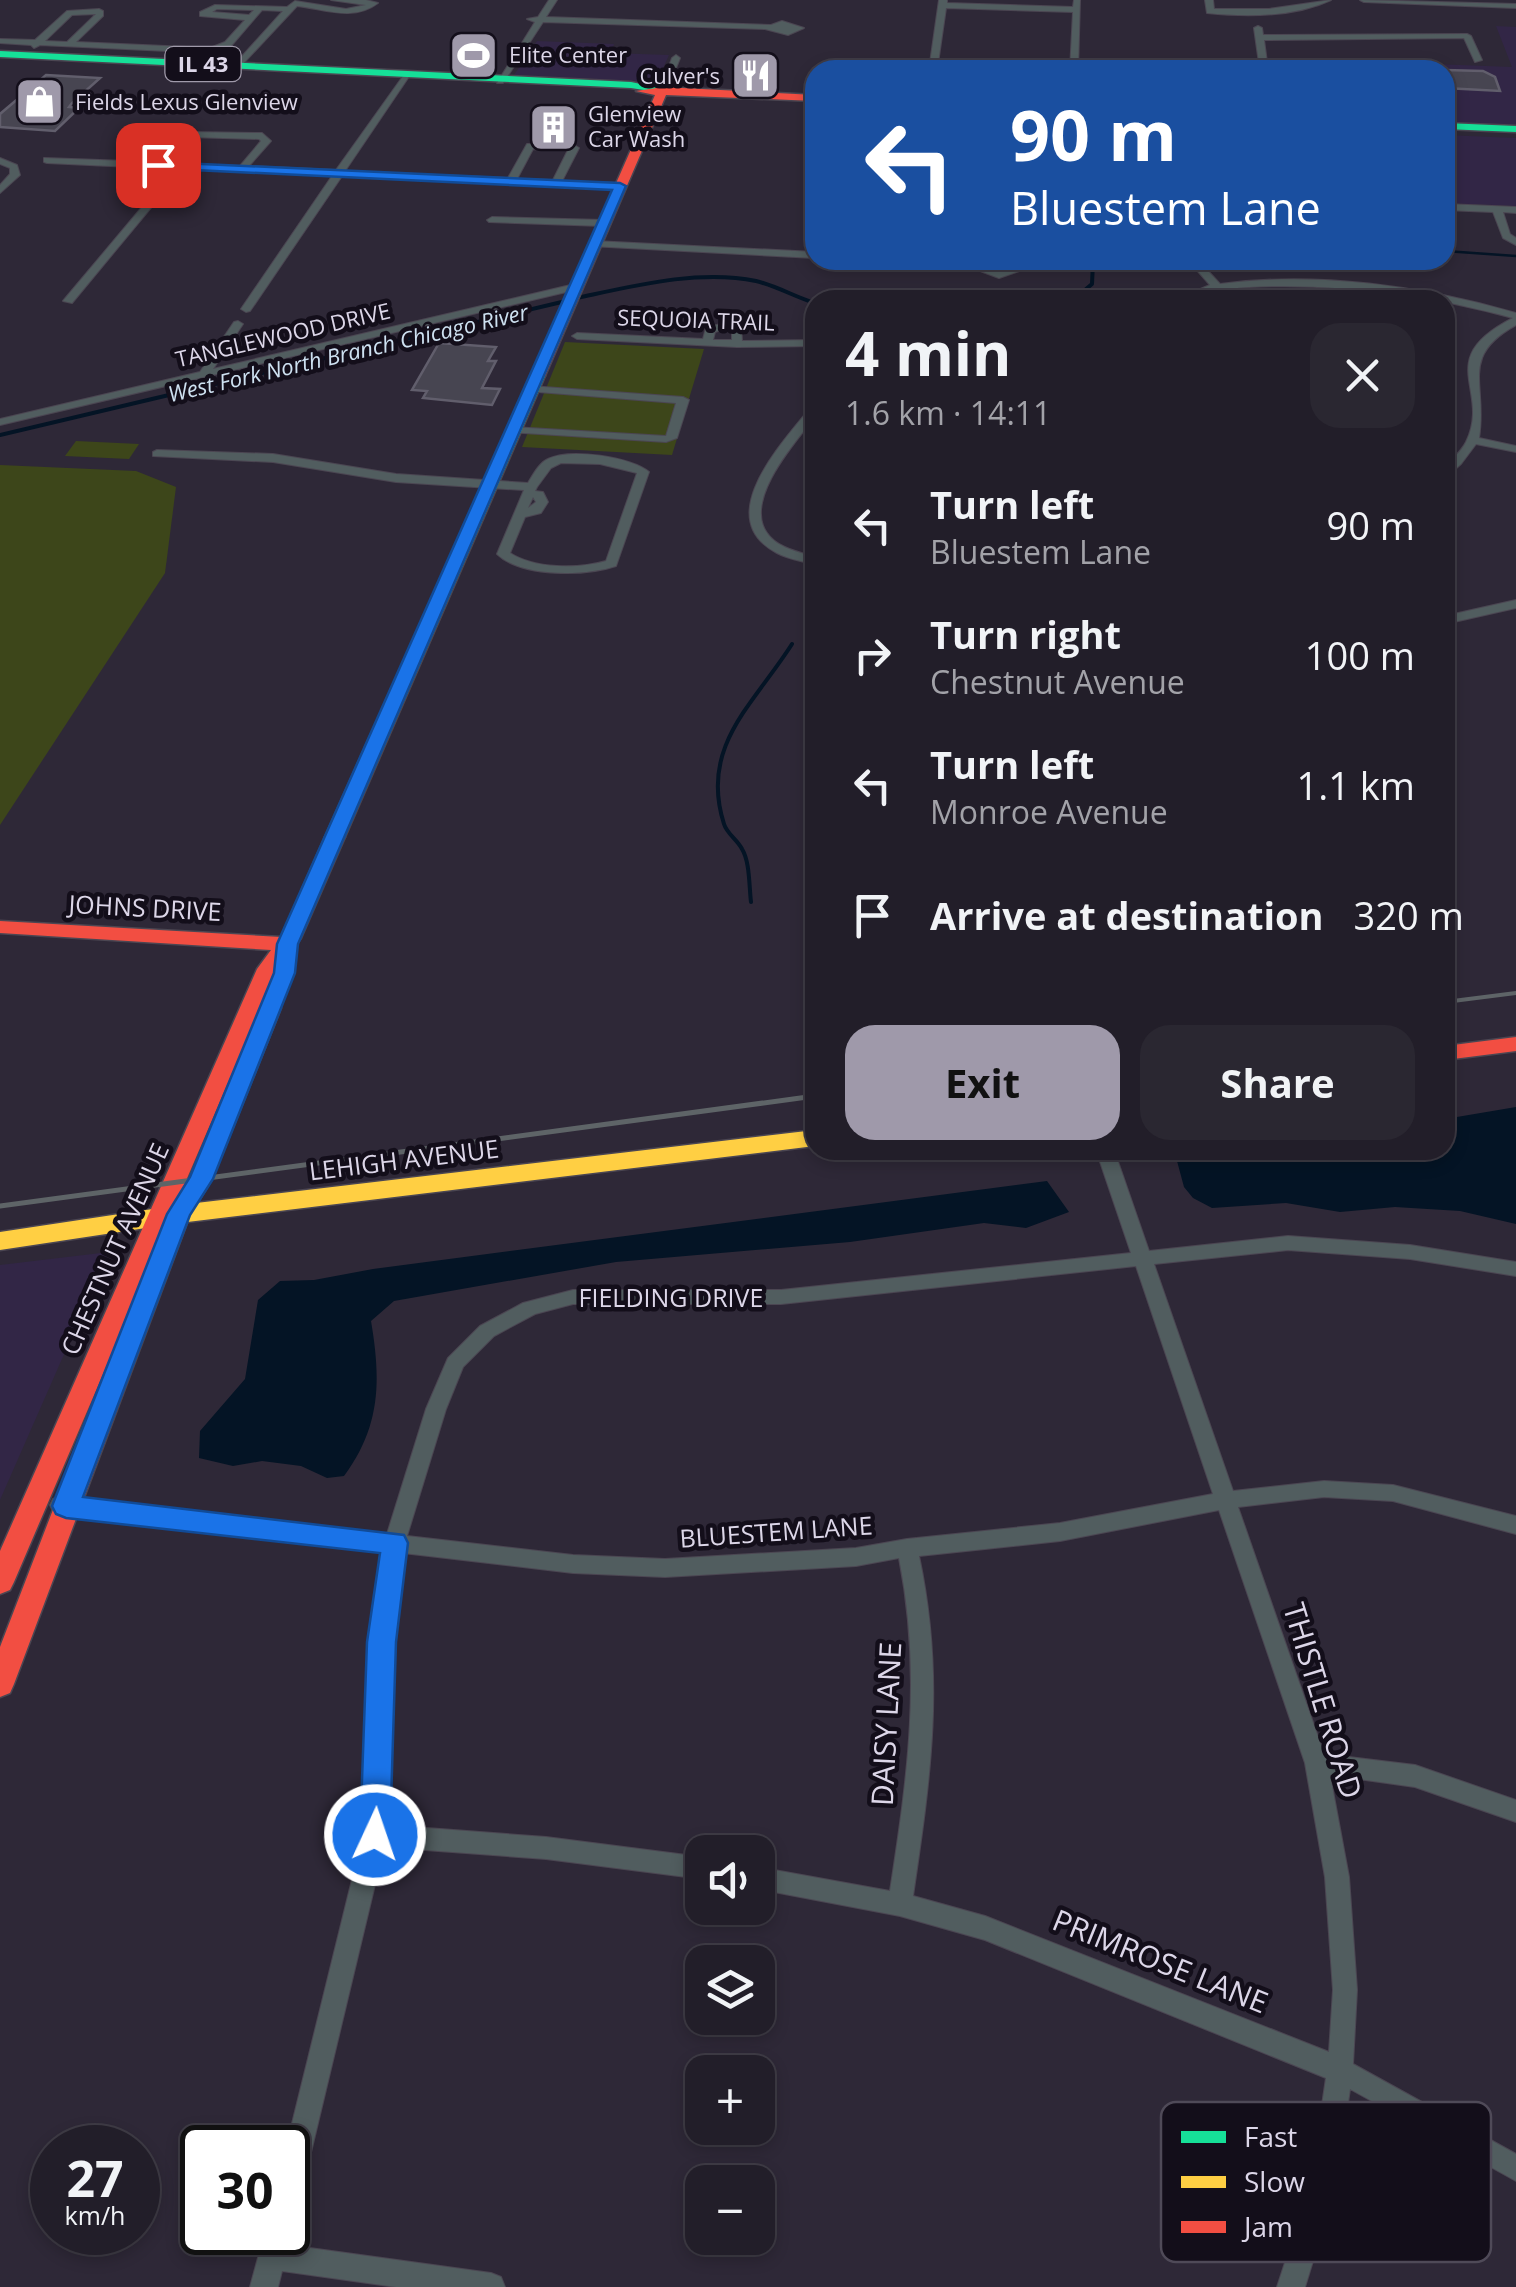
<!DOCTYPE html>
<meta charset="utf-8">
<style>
body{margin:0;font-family:"Open Sans",sans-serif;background:#2a2731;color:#f1f3f6;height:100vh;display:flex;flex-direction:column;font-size:38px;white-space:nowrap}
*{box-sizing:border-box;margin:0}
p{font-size:32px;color:#a2a2a8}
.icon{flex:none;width:55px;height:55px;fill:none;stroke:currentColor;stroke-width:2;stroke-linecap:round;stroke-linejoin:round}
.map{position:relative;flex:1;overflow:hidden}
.sheet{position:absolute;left:805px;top:290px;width:650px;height:870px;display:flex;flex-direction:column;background:#221e29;border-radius:30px;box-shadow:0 5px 15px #0003,0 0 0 2px #3f3c46}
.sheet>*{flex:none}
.top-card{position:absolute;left:805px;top:60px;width:650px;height:210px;border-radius:30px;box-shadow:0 5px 15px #0003,0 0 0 2px #3f3c46;background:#1a4fa0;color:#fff;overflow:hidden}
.buttons{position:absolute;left:685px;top:1835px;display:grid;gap:20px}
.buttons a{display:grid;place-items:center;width:90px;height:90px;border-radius:20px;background:#221e29;box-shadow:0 5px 15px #0003,0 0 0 2px #3f3c46;font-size:50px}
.speed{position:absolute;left:30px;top:2125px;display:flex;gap:20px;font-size:50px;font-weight:700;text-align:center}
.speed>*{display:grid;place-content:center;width:130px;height:130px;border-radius:50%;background:#221e29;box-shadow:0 5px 15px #0003,0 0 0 2px #3f3c46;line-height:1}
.speed small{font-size:25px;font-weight:400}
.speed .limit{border:5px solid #111;border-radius:15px;background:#fff;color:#111}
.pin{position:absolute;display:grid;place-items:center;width:85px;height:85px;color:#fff;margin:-42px;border-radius:20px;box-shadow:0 5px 15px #0006}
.me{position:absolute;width:110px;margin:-55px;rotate:3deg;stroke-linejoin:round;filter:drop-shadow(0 0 8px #0008)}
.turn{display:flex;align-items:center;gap:35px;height:210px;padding:0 40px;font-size:45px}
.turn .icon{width:130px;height:130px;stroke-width:2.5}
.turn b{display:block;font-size:70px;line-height:85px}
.round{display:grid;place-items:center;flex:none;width:105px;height:105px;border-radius:30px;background:#2a2731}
.headline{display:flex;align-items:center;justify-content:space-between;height:170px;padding:0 40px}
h1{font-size:60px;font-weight:700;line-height:75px}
.action{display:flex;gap:20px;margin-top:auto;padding:20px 40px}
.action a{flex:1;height:115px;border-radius:30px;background:#9f99aa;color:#111;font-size:40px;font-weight:700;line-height:115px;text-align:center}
.action a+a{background:#2a2731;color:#f1f3f6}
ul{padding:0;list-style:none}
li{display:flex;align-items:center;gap:30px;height:130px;padding:0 40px}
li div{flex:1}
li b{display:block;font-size:38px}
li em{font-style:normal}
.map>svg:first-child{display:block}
.built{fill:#322646}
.green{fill:#3d461a}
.water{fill:#041425}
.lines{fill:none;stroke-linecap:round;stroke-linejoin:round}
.stream-far1{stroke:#041425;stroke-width:2.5}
.stream{stroke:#041425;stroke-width:4}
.building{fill:#474551;stroke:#615e6c;stroke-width:2.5}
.street-casing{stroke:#4b4652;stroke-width:2}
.fast-casing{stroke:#4b4652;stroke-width:3}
.slow-casing{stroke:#4b4652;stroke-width:3}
.jam-casing{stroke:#4b4652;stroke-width:3}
.street{fill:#515d5f;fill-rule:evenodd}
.fast{fill:#16e098;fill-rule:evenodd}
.slow{fill:#ffcf43;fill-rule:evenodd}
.jam{fill:#f24e42;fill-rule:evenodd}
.rail-far1{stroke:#5e6467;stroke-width:4}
.rail{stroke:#5e6467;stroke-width:5}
.route{fill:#1a73e8;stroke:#114b97;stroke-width:2.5}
.labels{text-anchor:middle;stroke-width:9;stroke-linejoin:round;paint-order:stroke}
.far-poi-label{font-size:22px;fill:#dcd6e8;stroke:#130e1a;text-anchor:start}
.shield{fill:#130e1a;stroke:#a09aaa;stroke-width:2.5}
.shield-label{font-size:22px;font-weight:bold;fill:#dcd6e8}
.far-street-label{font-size:22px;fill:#dcd6e8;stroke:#130e1a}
.far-water-label{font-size:22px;font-style:italic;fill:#cee1f1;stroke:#130e1a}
.street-label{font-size:25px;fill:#dcd6e8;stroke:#130e1a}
.near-street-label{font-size:30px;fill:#dcd6e8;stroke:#130e1a}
.key{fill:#130e1a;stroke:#4f4a58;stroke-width:2.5}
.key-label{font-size:28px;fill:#dcd6e8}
</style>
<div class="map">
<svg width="1516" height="2287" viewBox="0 0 1516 2287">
<rect width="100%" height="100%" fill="#2e2837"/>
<g class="built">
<path d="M1496,26L1516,27V125L1445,123V70H1331L1329,60L1512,67Z"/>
<path d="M537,41L614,44L611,53L669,55L657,82L514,75Z"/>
<path d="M1445,135L1516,138V206L1445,203Z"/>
<path d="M109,1252L0,1500V1265Z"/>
</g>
<g class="green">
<path d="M565,342L704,349L672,455L522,447Z"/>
<path d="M76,441L139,444L129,459L65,456Z"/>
<path d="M0,465L136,471L176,487L165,573L0,825Z"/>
</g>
<g class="water">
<path d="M1516,1107V1224L1460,1211L1395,1207L1340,1212L1286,1203L1212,1208L1193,1198L1184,1187L1177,1161L1217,1150H1445V1119Z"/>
<path d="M1047,1181L1069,1212L1026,1228L984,1223L850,1242L616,1262L394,1301L371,1321C381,1380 381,1426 344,1476L327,1478L301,1466L262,1461L233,1466L199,1458L200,1431L245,1379L258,1300L280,1281L314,1280L373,1269Z"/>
</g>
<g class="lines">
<g class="stream-far1">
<path d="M1445,251L1516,256"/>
<path d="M1093,264V260"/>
</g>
<g class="stream">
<path d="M577,298C633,286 699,269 756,281C777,286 795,297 815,303"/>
<path d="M899,300L965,296L992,300"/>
<path d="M1073,300L1092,284L1093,262"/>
<path d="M0,435L566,301"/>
<path d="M751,902C749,886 750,862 742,849C737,839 727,834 724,824C699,746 754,704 792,644"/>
</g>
</g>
<g class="building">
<path d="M1445,70L1483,71L1495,77L1500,91L1445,88Z"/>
<path d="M46,75L100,78L72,103L69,107L79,108L55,131L0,127V114Z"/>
<path d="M439,343L496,347L488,361H496L482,388L500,389L492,405L423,398L427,391L412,390Z"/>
</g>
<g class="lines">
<defs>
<g id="street">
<path d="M331,0H366L378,3C353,22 325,9 297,6L238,69L235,64L283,11L262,10L231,46L211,53L40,45L34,48L31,45L0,43V39L35,40L67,11L99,9L103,11V16L76,42L210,48L225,42L245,20L200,16V12L215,5L287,7L295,1L346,9L366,5ZM217,9L254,10L249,15L212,12ZM96,14L67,42L45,41L72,15Z"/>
<path d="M549,0H557L546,17L771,25L782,21L804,28L788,35L765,29L543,22L503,83H497L535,22L527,19L538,17Z"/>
<path d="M939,0H947V3L1073,7L1074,0H1080L1078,70H1070L1073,12L946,8L937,70H929Z"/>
<path d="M1205,0H1213L1214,9H1269L1331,0C1295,17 1246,17 1207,13Z"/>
<path d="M1360,0L1516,4V8L1364,2Z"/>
<path d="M1258,26L1262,28L1263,35L1467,34L1471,36L1482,60L1475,62L1464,38L1264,40L1268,70H1260L1254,28Z"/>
<path d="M676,55L680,58L667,90L660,92L672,58Z"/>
<path d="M406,72L410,75L345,171L508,178L527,144L574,145L579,148L562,181L620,183L625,186L620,189L342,176L250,311L246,312L241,309L332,176L183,169L72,303L63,301L174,169L47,163L44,162V158L155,162L185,132L262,133L271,141L249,166L336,170ZM190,137L259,139L261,141L240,166L165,163ZM533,149L568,150L553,180L517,179Z"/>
<path d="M0,158L17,165L20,175L0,193V185L10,174V168L0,164Z"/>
<path d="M1445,204L1516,207V213L1503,212L1510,234L1516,238V245L1503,238L1493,212L1445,210Z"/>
<path d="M492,217L603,220L608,223L603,226L489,222L487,220Z"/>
<path d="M594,241L815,252V258L590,246L589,244Z"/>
<path d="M852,260L977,263C988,258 1007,258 1019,263L1022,270L999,278L975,269L857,263ZM998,261L1011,267V268L999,272L985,267Z"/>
<path d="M1188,260H1198L1220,284C1316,271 1423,286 1516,313V325C1458,357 1488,384 1479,438L1516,446V452L1476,444L1461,464L1445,478V467C1452,459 1461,452 1466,442C1492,389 1431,360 1513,318C1429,295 1339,283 1249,287C1222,288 1198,300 1174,300L1210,285Z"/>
<path d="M575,284L580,287L579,289L0,425V419L200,372L234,322L238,321L243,324L213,369Z"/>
<path d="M724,323L741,326L742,341L815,340V346L737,347L577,339L572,336L577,333L703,339L706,328ZM724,329L732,330V340H713L715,332Z"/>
<path d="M530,386L683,397L689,400L677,438L666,442L508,432V428L512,427L666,436L676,403L526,391V387Z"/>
<path d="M815,406V417C796,441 743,500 767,533C777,548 799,552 815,557V565C803,561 788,559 777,553C710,518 783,442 811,407Z"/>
<path d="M157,450L273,454L396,474L528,483C533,475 539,463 548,459C570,448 632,457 649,472L616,566C586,576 522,578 497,554L524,490L396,482L273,462L153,456V452ZM561,463L600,464L637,473L606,561C578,569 535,569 510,553L525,517L541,513L548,502L543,492L535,491L537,487L551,468ZM533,497L536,502L528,508Z"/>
<path d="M1516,600V608L1445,624V616Z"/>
<path d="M1096,1150H1114L1149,1251L1288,1236L1410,1245L1516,1262V1276L1410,1259L1288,1250L1154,1264L1233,1491L1324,1481L1393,1485L1516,1516V1534L1393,1501L1324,1497L1238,1507L1324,1754L1415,1765L1516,1800V1822L1415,1787L1330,1775L1349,1877L1357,1990L1353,2064L1516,2154V2181L1350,2089L1336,2186L1305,2287H1277L1310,2186L1326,2078L985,1940L900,1916L758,1889V1867L890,1891C908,1774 922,1675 899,1558L856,1566L665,1577L573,1573L403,1553L393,1642L387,1825L546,1837L702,1857V1879L546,1859L384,1847L301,2194L297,2203L288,2207L286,2148L363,1835L371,1642L383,1551L60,1514L53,1511L50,1505L53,1499L60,1496L387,1534L426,1409L448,1358L480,1326L523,1303L573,1290H781L1131,1253ZM1136,1266L1213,1494L1060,1523L907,1539L856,1548L665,1559L573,1555L407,1536L446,1409L463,1367L494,1336L535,1314L573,1304H781ZM1219,1510L1305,1763L1325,1877L1333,1990L1329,2052L985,1916L913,1896C931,1774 945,1678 919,1556L1060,1541Z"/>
<path d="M288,2223L291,2232L288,2245L491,2273L501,2277L505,2287H396L282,2271L278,2287H250L265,2232H288Z"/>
</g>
<g id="fast">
<path d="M0,51L631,82L669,90L663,93L631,88L0,57Z"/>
<path d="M1445,123L1516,126V132L1445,129Z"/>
<path d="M538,372L545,376L345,837L342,841H328L325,837L531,376Z"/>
</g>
<path id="slow" d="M815,1130V1146L179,1223L0,1250V1232L179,1205Z"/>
<g id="jam">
<path d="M663,87L815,95V101L666,95L545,376L533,379L531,376L655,95L636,91Z"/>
<path d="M335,831L345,837L301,938L277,971L263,1003H277L281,1008L212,1179L190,1215L14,1684L10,1693L0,1697V1647L127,1318L14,1582L10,1590L0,1594V1551L257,969L271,950L0,933V921L281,937L325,837ZM239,1057L190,1177L182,1190Z"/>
<path d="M1516,1037V1051L1445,1060V1046Z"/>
</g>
</defs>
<use href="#street" class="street-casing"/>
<use href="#fast" class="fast-casing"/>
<use href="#slow" class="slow-casing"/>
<use href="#jam" class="jam-casing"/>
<use href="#street" class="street"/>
<use href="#fast" class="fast"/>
<use href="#slow" class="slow"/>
<use href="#jam" class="jam"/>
<path class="rail-far1" d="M1445,1002L1516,993"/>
<path class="rail" d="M0,1206L815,1096"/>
</g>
<path class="route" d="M158,162L620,183L626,186L298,944L295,973L213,1179L190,1215L83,1497L404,1535L408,1543L396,1642L390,1835L385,1845L375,1849L364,1845L360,1835L367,1642L380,1553L66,1518L56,1514L52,1506L167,1214L190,1177L274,973L277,944L612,190L153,168Z"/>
<defs>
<symbol id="stadium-square" viewBox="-11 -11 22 22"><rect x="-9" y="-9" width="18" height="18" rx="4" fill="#9f99aa" stroke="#130e1a"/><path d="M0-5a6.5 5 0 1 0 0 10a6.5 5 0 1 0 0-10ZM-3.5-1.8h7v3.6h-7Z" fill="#fff"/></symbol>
<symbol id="restaurant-square" viewBox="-11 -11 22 22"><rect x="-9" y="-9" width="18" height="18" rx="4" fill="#9f99aa" stroke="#130e1a"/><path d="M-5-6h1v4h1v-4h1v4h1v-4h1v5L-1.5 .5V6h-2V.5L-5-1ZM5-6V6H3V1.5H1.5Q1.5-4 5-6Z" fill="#fff"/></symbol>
<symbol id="shop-square" viewBox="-11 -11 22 22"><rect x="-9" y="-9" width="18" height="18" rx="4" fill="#9f99aa" stroke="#130e1a"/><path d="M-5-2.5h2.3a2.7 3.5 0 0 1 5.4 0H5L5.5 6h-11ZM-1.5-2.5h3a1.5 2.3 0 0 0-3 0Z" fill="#fff"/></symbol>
<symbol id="building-square" viewBox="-11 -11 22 22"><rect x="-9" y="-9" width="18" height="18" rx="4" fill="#9f99aa" stroke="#130e1a"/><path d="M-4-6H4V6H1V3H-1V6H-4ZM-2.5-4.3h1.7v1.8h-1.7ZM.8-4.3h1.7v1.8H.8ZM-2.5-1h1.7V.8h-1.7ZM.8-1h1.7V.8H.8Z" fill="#fff"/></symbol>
</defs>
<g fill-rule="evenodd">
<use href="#stadium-square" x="446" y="28" width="55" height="55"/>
<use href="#restaurant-square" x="728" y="48" width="55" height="55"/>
<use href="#shop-square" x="12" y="74" width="55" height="55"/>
<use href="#building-square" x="526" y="100" width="55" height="55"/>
</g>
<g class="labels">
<g class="far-poi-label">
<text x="509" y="63">Elite Center</text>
<text x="720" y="84" text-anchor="end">Culver's</text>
<text x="75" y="110">Fields Lexus Glenview</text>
<text x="588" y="122">Glenview<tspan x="588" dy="25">Car Wash</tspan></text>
</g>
<rect class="shield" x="165.5" y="47" width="75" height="34" rx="8"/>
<g class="shield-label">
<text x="203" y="72">IL 43</text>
</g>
<g class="far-street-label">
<text transform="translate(696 320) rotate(2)" y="8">SEQUOIA TRAIL</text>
<text transform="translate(283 335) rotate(-13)" y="8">TANGLEWOOD DRIVE</text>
</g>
<g class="far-water-label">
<text transform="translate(348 353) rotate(-13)" y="8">West Fork North Branch Chicago River</text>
</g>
<g class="street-label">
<text transform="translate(145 908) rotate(3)" y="9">JOHNS DRIVE</text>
<text transform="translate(404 1160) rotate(-7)" y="9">LEHIGH AVENUE</text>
<text transform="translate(115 1249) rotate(-66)" y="9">CHESTNUT AVENUE</text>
<text x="671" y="1307">FIELDING DRIVE</text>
<text transform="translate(776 1532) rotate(-4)" y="9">BLUESTEM LANE</text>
</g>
<g class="near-street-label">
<text transform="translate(1322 1701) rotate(73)" y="10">THISTLE ROAD</text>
<text transform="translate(887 1724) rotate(-87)" y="10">DAISY LANE</text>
<text transform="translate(1160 1962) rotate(22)" y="10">PRIMROSE LANE</text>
</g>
</g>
<rect x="1161" y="2102" width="330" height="160" rx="15" class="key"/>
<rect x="1181" y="2131" width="45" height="12" fill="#16e098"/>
<rect x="1181" y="2176" width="45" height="12" fill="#ffcf43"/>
<rect x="1181" y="2221" width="45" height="12" fill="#f24e42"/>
<g class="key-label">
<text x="1244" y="2147">Fast</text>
<text x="1244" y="2192">Slow</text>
<text x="1244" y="2237">Jam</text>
</g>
</svg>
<div class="buttons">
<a><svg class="icon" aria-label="sound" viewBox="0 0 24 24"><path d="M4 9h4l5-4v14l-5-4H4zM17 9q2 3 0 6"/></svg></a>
<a><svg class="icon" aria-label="layers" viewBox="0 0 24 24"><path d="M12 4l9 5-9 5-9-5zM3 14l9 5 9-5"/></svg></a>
<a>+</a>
<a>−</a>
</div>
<div class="speed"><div>27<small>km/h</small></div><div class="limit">30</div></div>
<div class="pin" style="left:158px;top:165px;background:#d93025"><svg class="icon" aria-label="arrive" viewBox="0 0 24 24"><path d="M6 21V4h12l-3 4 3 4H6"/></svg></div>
<svg class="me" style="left:375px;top:1835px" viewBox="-20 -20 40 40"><circle r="17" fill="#1a73e8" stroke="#fff" stroke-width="3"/><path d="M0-11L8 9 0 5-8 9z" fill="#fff"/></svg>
<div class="top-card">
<div class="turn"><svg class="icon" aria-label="left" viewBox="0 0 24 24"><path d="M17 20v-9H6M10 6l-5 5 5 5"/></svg><div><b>90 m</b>Bluestem Lane</div></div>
</div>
<section class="sheet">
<div class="headline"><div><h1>4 min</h1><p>1.6 km · 14:11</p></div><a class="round"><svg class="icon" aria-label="close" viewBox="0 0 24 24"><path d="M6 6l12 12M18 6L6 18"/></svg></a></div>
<ul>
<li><svg class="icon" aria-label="left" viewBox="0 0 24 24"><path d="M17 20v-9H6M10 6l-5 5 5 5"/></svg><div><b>Turn left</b><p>Bluestem Lane</p></div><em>90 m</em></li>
<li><svg class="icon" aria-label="right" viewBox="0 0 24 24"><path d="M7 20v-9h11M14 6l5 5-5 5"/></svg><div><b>Turn right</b><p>Chestnut Avenue</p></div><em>100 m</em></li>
<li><svg class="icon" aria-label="left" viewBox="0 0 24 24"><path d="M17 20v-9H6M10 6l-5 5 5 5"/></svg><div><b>Turn left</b><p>Monroe Avenue</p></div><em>1.1 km</em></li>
<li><svg class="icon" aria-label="arrive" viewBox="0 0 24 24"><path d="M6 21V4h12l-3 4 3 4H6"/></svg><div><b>Arrive at destination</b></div><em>320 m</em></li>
</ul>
<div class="action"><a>Exit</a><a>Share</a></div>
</section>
</div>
